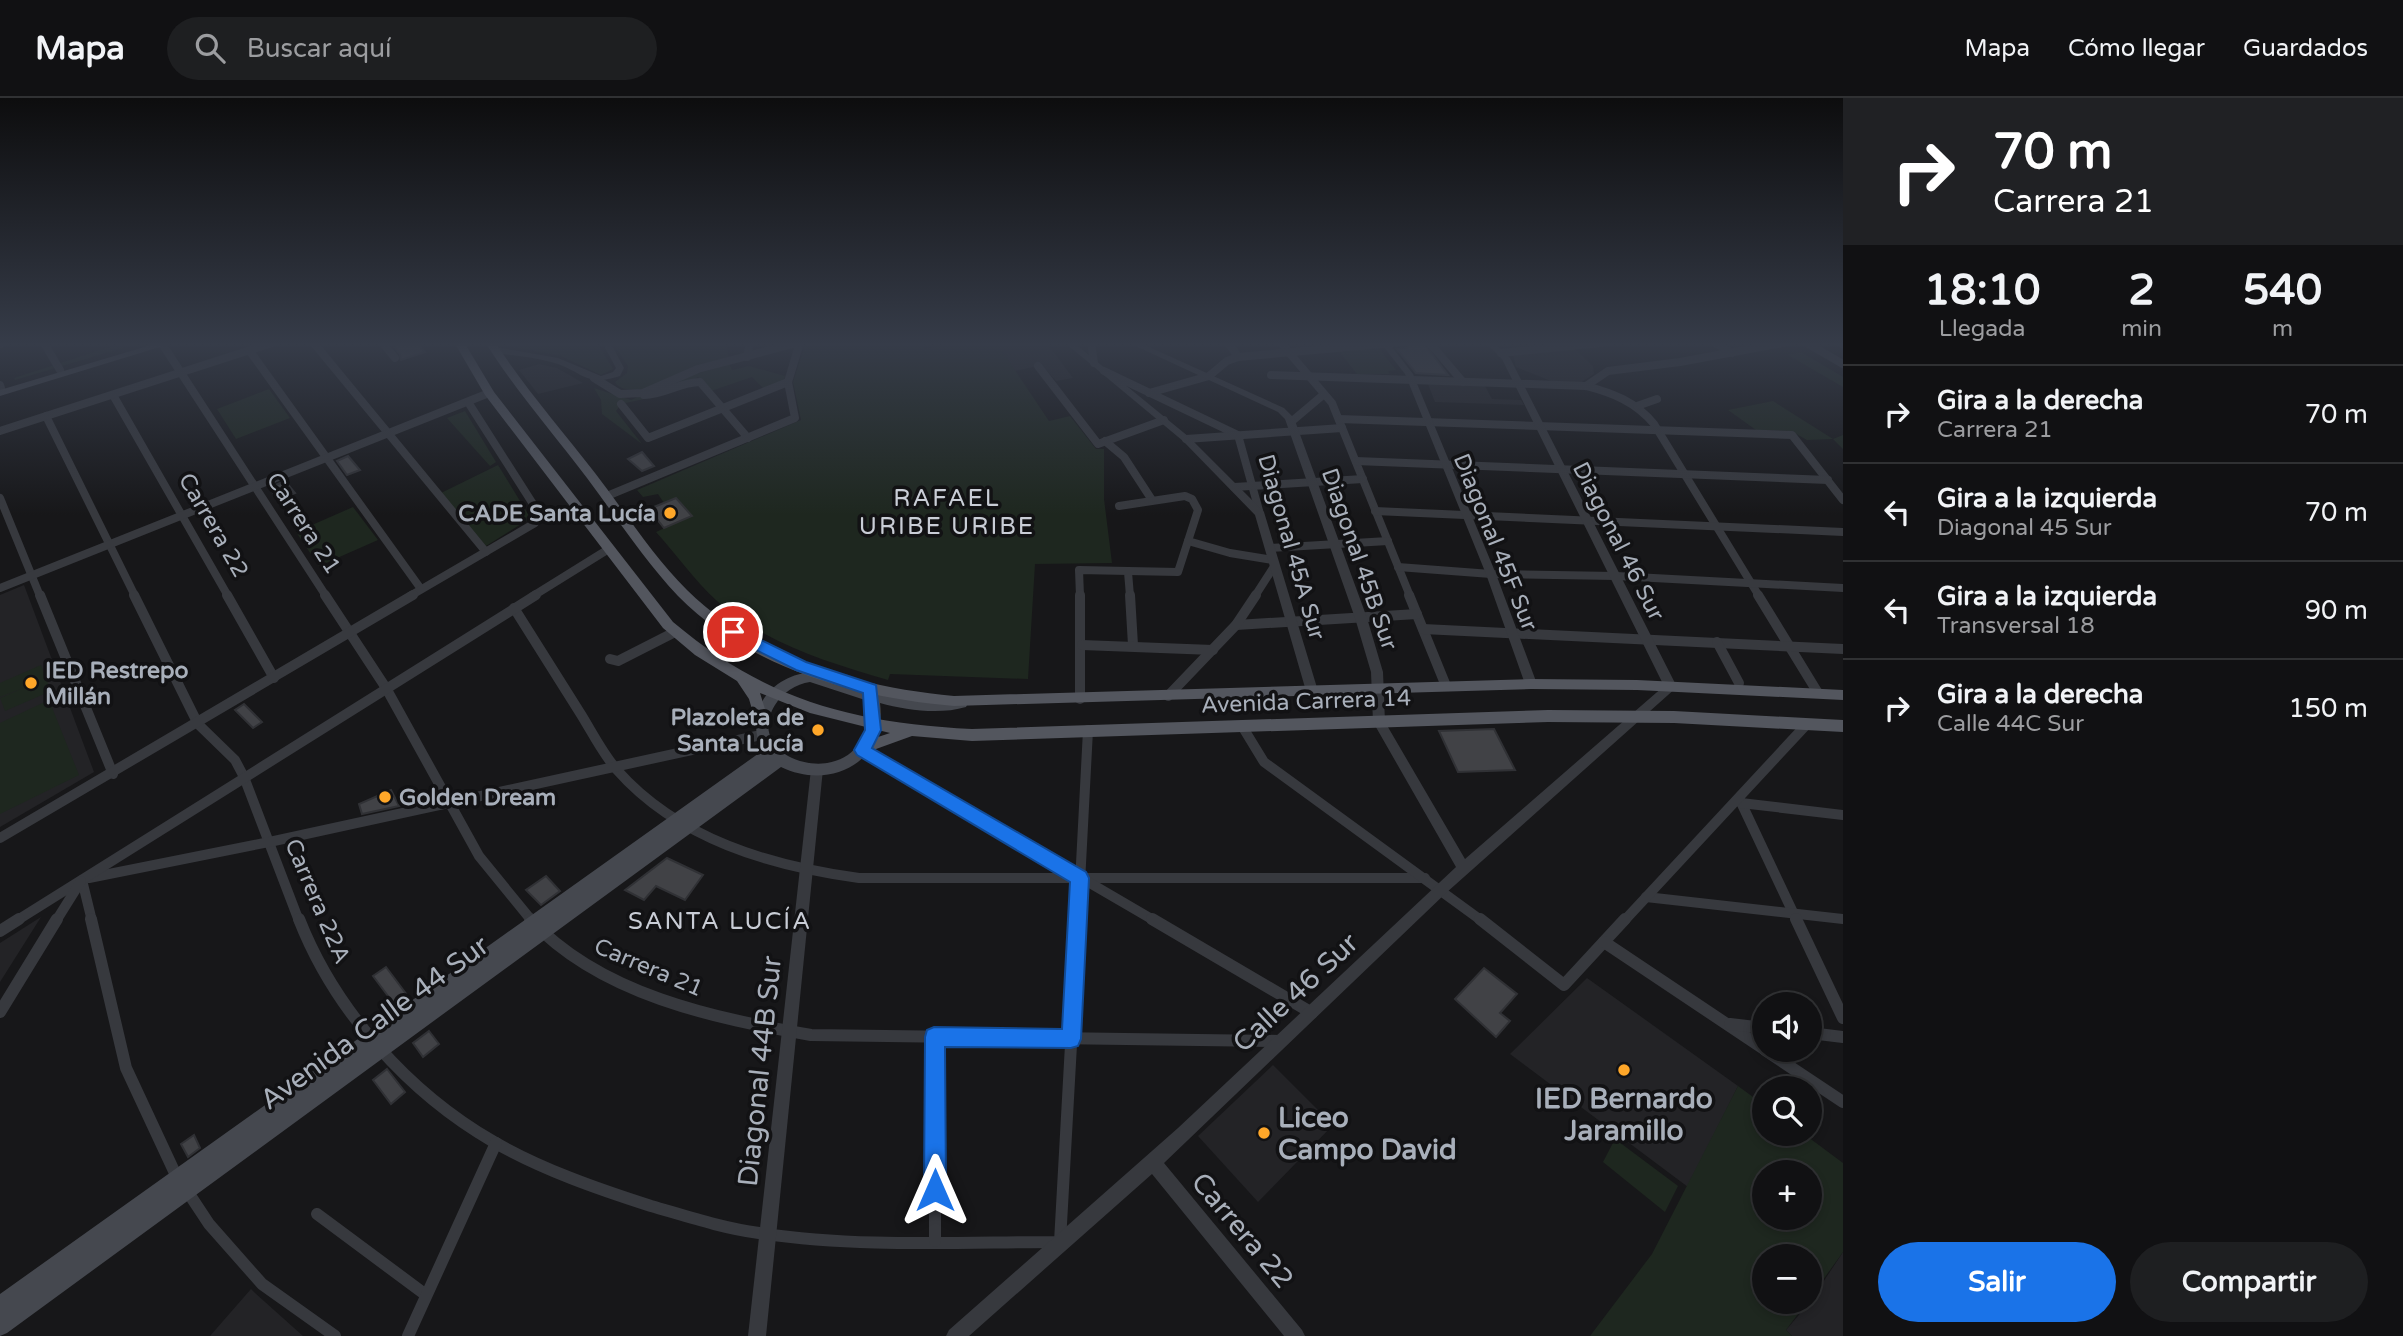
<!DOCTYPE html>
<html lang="es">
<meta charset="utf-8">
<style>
body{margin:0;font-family:"Varela Round",sans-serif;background:#1e1f21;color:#f1f3f6;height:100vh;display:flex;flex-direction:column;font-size:26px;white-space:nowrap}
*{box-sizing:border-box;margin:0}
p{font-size:23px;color:#9c9da0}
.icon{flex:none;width:38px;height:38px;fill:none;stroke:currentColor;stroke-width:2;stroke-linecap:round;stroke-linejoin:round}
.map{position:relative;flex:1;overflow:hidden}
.side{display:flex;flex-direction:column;background:#111113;width:560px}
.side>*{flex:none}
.hud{background:#202124;color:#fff;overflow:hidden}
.fabs{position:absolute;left:1752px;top:894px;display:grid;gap:14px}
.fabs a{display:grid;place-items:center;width:70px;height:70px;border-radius:50%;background:#111113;box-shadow:0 4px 10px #0003,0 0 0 2px #303133;font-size:35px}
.pin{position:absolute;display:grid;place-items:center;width:60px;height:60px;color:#fff;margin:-30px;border:4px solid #fff;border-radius:50%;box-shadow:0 2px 7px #0007}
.me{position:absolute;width:77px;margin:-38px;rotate:0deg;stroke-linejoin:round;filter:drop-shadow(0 0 5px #0008)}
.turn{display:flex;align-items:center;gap:24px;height:147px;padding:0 35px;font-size:32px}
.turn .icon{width:91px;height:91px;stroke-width:2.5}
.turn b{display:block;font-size:49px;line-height:60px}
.eta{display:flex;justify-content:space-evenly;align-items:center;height:119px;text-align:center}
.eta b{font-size:42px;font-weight:800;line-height:49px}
.cta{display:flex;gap:14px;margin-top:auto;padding:14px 35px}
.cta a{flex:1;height:80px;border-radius:42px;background:#1a73e8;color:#fff;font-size:28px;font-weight:800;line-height:80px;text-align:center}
.cta a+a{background:#1e1f21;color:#f1f3f6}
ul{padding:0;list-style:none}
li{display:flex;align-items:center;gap:21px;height:98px;padding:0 35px;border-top:2px solid #303133}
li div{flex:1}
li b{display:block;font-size:26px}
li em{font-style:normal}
header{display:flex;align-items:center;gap:42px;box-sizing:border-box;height:98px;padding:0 35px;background:#111113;border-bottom:2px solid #303133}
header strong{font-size:33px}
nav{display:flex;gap:38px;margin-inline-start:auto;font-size:24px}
.search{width:490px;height:63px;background:#1e1f21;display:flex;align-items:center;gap:18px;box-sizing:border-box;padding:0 24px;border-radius:38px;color:#9c9da0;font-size:26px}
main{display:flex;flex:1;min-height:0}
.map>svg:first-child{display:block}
.built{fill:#232326}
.green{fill:#1e271f;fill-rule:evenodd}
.building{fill:#414246;stroke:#303135;stroke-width:2}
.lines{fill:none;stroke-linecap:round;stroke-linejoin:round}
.minor-far2{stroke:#37393e;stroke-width:8}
.minor-far1{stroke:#37393e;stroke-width:10}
.minor{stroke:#37393e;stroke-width:12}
.tertiary{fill:#37393e;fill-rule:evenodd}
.secondary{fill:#45484f;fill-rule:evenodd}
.primary{fill:#53565e;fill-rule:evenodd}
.route{fill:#1a73e8;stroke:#114b97;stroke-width:2}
.poi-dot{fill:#ffa729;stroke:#121214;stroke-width:2.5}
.labels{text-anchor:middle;stroke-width:7;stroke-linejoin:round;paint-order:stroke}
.poi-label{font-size:23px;font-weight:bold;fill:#a8afba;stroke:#121214;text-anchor:end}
.street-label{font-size:23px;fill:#a8afba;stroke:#121214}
.neighbourhood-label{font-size:24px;letter-spacing:2px;fill:#c9cdd6;stroke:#121214}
.near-street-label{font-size:28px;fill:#a8afba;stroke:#121214}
.near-poi-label{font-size:28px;font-weight:bold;fill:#a8afba;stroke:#121214}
</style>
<header>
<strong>Mapa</strong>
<div class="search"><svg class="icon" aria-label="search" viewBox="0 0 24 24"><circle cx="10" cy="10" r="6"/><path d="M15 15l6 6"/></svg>Buscar aquí</div>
<nav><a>Mapa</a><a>Cómo llegar</a><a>Guardados</a></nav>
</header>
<main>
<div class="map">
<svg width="1843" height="1238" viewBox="0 0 1843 1238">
<rect width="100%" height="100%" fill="#171719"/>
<g class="built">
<path d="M996,244H1046L1073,280L1056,283L1042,267L1015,273Z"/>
<path d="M1574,250L1593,268L1594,276L1580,285H1556L1516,269L1513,257Z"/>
<path d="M539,266L557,270L583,285L538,296L519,272Z"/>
<path d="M1428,286L1485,288L1492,301L1521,302L1524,307L1435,304Z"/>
<path d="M24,487L94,674L0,729V497Z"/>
<path d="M41,819L0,884V845Z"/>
<path d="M1587,880L1738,988L1688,1089L1510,956Z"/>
<path d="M1273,967L1333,1027L1258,1104L1198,1038Z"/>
<path d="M1843,1154V1238H1792L1786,1232L1810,1204Z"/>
<path d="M251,1191L255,1195L303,1238H210Z"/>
</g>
<g class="green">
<path d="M125,244H143L15,282L14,280Z"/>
<path d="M515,244H597L613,271L601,277L561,258L502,247Z"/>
<path d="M612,244H726L729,261C709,269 628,308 615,284L627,275L628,268Z"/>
<path d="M806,244H928L922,249L926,251L954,244H996L1049,323L1070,318L1096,351H1104V401L1112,465L1035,466L1028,581L890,576L888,582C827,564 766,546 717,503C695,483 676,456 656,434L691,418L677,400L664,405L658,396L643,399L637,392L801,322L793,284Z"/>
<path d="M1377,248L1396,272L1388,273L1390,276H1357L1338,252Z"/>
<path d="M1801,254L1843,279V289L1788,257Z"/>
<path d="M729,266L732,272L749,268L785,278L784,282L764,291L752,279L711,293L698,279L658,298L621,306L616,313L642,346L602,316L601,302L594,290L631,302L676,282Z"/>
<path d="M269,291L290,320L236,341L217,311Z"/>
<path d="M1773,303L1833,341L1843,337V351L1833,341L1807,342L1791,333L1756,332L1728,312Z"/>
<path d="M465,313L496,364L490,368L447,320Z"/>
<path d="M498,367L528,416L529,421L486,448L441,395Z"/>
<path d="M353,409L378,442L319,468L296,434Z"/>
<path d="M41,567L51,593L5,613L0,600L26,589L0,599V585Z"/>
<path d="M49,602L79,677L0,716V625Z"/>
<path d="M1738,988L1764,1007V1036H1804L1843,1065V1154L1810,1200V1158H1764V1204H1807L1786,1232L1792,1238H1590L1652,1156ZM1810,1074V1120H1764V1074Z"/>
<path d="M1615,1041L1678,1088L1665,1114L1603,1064Z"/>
</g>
<g class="building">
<path d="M390,244H416L425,254L401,262L400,256Z"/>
<path d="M1410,244H1423L1448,277L1416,275L1397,251L1407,250Z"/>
<path d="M642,354L654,368L642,373L628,361Z"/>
<path d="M348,358L360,372L347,377L337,363Z"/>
<path d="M285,383L295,395L278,401L269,390Z"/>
<path d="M676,400L692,418L664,430L649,411Z"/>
<path d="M244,606L262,624L253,630L235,612Z"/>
<path d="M1494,631L1515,672L1458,674L1439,633Z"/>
<path d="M391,692L399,708L362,716L359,706Z"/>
<path d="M667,760L703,777L685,802L656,788L644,802L625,792Z"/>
<path d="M546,778L560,793L541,807L526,792Z"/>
<path d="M386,869L410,901L397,910L373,878Z"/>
<path d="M1484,870L1517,896L1500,915L1510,923L1496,939L1455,901Z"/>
<path d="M429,933L439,946L423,959L413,945Z"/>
<path d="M387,971L405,994L391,1006L373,982Z"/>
<path d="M194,1037L200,1050L188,1059L181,1046Z"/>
</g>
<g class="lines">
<g class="minor-far2">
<path d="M161,244L326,498"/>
<path d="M313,244L486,454"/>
<path d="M382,244L395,260"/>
<path d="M1091,244L1094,265"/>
<path d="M1228,244L1238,259"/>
<path d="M1280,244L1332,305L1410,498"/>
<path d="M1429,244L1463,284"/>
<path d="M1714,244L1732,255"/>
<path d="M1805,244L1843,266"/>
<path d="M1839,244L1843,246"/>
<path d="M44,245L60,272"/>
<path d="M0,246L6,244"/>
<path d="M249,252L421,491"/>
<path d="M1501,255L1610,244"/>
<path d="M747,259L750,244"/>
<path d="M1038,268L1098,346L1164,322"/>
<path d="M1104,273L1238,337L1260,416"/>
<path d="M1271,277L1586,288C1613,295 1636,304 1654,326L1759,498"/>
<path d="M594,280L620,296L643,295L698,271L800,244"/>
<path d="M0,287L1,290"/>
<path d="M1586,288L1608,273L1680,264L1788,244"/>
<path d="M1149,295L1209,278L1227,263L1238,259L1404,244"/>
<path d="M113,297L228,498"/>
<path d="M644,297C664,297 680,284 700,284L748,340"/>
<path d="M621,306L648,340L788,284"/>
<path d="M1637,308L1657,301"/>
<path d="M46,318L135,498"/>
<path d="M1339,321L1792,337L1843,402"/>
<path d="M1291,324L1323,297"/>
<path d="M0,333L275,244"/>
<path d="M1186,341L1342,330"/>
<path d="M1105,343L1124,359L1152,402"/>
<path d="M1356,363L1828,382"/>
<path d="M1234,389L1363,381"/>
<path d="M607,398L795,320L788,284L800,244"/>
<path d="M0,400L40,498"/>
<path d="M1375,413L1843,434"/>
<path d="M1188,443L1230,455L1273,462"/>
<path d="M1270,450L1388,443"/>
<path d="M1398,469L1491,476L1616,478L1843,490"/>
<path d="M1128,474L1130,498"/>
<path d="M0,490L489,295"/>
<path d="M410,498L535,425L537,416L533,406L468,304"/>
<path d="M533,498L607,452"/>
<path d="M1080,498L1079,472L1178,474L1198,412L1192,401L1185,398L1119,408"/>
<path d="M1255,498L1275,467"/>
</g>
<g class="minor-far1">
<path d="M40,497L113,676"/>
<path d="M134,497L198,626L235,662L244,679L299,823"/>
<path d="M227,497L274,580"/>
<path d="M325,497L386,590L479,758L532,823"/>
<path d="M1080,497V601"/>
<path d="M1130,497L1133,547"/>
<path d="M1409,497L1446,588"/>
<path d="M1758,497L1818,595"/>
<path d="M514,510C537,546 559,582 582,618C593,636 603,656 617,672C678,741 770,768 859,780H1425"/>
<path d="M1236,527L1417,516"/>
<path d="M1423,531L1843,551"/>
<path d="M1717,544L1739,585"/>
<path d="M1082,547L1213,552"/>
<path d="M610,561L618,563L675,534"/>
<path d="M1168,598L1236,527L1256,497"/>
<path d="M1242,628L1264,664L1482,823"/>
<path d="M862,652L1155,823"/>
<path d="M1739,700L1797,823"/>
<path d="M1741,705L1843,717"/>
<path d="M0,740L413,497"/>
<path d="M89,780L274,743L761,637"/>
<path d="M82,782L92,823"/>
<path d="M1646,799L1843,821"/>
<path d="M16,823L536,497"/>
<path d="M56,823L81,783"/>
<path d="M1078,823L1088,632"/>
<path d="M1624,823L1807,626"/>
</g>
<g class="minor">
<path d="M91,821L126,970L174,1073L209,1126L262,1186L335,1238"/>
<path d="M299,821C335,913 409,995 494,1044C543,1072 598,1091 651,1108C686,1118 722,1130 759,1135C858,1150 960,1144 1060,1144L1078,821"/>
<path d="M530,821C600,897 714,920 811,937L1281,943"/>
<path d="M1152,821L1312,915"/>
<path d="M1480,821L1564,887L1625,821"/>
<path d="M1796,821L1843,920"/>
<path d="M0,833L19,821"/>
<path d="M1604,844L1764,951"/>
<path d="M0,914L57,821"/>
<path d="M1730,926L1764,930"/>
<path d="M1810,935L1843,939"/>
<path d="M935,939V1143"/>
<path d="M1765,952L1843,1004"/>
<path d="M317,1116L426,1197"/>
<path d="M408,1238L496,1045"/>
</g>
<g class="tertiary">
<path d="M602,244H610L624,270L620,278C583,290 583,272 551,264C533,259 513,258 495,255L491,252L495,249L558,260L601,278L613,274L616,270Z"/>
<path d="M1064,244H1073L1189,339L1264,414L1318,593L1316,596L1312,598L1306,593L1255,417L1183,343Z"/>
<path d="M1127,244H1138L1284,310L1294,320L1367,520L1383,574L1385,624L1465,761L1664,588L1502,261L1485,244H1494L1510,260L1677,589L1446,795L1164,1065L1302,1232L1305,1238H1284L1152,1076L969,1238H946L949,1232L1178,1030L1456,769L1373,624L1371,574L1355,520L1285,321L1278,314Z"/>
<path d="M1380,244H1388L1413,276L1496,476L1537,586L1535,589H1527L1525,586L1486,476L1405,276Z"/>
<path d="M817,666L822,667L823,671L766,1238H748L811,671L812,667Z"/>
</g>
<g class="secondary">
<path d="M161,244H176L0,298V292Z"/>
<path d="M810,574L863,591L870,586L875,587L878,594C905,601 933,603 961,600L966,601L968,605L966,609C939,617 906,612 880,605C888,664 830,693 781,669L7,1235L0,1238V1196L762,653C744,614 769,579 810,574ZM810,584L865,602C881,701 736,670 775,607C782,595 796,586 810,584Z"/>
</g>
<g class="primary">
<path d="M454,244H464L494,294L673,524C766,602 852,625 972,631L1548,612L1674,613L1843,622V634L1674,625L1548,624L972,643L912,638L865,655L860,653L858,649L860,645L890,635L810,615L760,595L768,621L766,625H756L749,601L737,583L695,557L663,530L485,297Z"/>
<path d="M485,244H495C525,290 561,331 595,375C625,414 652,457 687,492C757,561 859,589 954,598L1531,581L1637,582L1843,592V602L1637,592L1531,591L954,608C856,600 749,570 678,498C644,462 617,420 587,380C553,335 515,292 485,244Z"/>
</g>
</g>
<linearGradient id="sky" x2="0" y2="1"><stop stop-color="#0d0d0e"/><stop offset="0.59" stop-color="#363c49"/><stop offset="1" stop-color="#363c49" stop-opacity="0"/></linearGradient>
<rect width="1843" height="417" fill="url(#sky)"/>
<path class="route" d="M733,528L806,564L876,587L881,632L872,650L1086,774L1089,780L1081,941L1078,948L1071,950L945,949L946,1092L943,1100L935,1103L927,1100L924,1092L925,939L927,932L934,929L1062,931L1070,784L857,657L854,652L865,632L863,595L796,572L728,538L725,534L728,530Z"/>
<g class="poi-dot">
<circle cx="670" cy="415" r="7"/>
<circle cx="31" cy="585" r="7"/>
<circle cx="818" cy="632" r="7"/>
<circle cx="385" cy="699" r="7"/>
<circle cx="1624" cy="972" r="7"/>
<circle cx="1264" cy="1035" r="7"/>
</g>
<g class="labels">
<g class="poi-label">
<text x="656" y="423">CADE Santa Lucía</text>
<text x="45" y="580" text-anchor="start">IED Restrepo<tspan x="45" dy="26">Millán</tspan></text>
<text x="804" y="627">Plazoleta de<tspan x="804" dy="26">Santa Lucía</tspan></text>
<text x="399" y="707" text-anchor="start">Golden Dream</text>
</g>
<g class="street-label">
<text transform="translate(304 425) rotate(57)" y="8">Carrera 21</text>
<text transform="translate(214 427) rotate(60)" y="8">Carrera 22</text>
<text transform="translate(1619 443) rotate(63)" y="8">Diagonal 46 Sur</text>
<text transform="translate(1496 444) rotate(68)" y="8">Diagonal 45F Sur</text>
<text transform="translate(1292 449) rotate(74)" y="8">Diagonal 45A Sur</text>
<text transform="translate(1360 461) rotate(71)" y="8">Diagonal 45B Sur</text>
<text transform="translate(1306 603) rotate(-2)" y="8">Avenida Carrera 14</text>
<text transform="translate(318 803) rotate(67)" y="8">Carrera 22A</text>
<text transform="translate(649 869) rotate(23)" y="8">Carrera 21</text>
</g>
<g class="neighbourhood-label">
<text x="947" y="408">RAFAEL<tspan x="947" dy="28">URIBE URIBE</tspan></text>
<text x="720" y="831">SANTA LUCÍA</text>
</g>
<g class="near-street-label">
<text transform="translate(1295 894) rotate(-43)" y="10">Calle 46 Sur</text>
<text transform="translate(374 924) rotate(-36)" y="10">Avenida Calle 44 Sur</text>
<text transform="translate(759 973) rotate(-84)" y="10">Diagonal 44B Sur</text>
<text transform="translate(1243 1132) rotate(50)" y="10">Carrera 22</text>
</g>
<g class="near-poi-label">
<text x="1624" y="1010">IED Bernardo<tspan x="1624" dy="32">Jaramillo</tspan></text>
<text x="1278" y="1029" text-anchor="start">Liceo<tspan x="1278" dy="32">Campo David</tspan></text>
</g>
</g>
</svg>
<div class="fabs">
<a><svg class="icon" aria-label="sound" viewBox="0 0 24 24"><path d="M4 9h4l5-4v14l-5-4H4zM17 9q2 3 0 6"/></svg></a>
<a><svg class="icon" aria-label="search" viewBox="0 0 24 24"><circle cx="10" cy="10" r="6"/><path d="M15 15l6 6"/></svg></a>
<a>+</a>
<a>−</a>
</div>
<div class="pin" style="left:733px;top:534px;background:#d93025"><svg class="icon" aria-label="arrive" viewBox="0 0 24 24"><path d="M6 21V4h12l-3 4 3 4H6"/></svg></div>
<svg class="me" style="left:935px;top:1092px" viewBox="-20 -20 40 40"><path d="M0-17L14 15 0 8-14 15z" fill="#1a73e8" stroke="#fff" stroke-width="4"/></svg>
</div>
<section class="side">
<div class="hud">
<div class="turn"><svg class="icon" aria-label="right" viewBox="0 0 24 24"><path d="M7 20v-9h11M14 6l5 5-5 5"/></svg><div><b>70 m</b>Carrera 21</div></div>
</div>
<div class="eta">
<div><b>18:10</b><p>Llegada</p></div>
<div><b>2</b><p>min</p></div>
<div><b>540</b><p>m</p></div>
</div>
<ul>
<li><svg class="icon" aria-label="right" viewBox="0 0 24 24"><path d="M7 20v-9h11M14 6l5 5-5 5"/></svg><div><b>Gira a la derecha</b><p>Carrera 21</p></div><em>70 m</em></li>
<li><svg class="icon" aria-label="left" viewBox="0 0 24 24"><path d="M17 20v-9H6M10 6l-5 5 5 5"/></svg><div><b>Gira a la izquierda</b><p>Diagonal 45 Sur</p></div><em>70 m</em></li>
<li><svg class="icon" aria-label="left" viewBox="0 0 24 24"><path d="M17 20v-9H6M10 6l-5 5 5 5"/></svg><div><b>Gira a la izquierda</b><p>Transversal 18</p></div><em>90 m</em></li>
<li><svg class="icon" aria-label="right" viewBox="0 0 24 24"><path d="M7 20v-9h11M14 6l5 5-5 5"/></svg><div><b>Gira a la derecha</b><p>Calle 44C Sur</p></div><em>150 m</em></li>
</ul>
<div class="cta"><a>Salir</a><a>Compartir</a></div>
</section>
</main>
